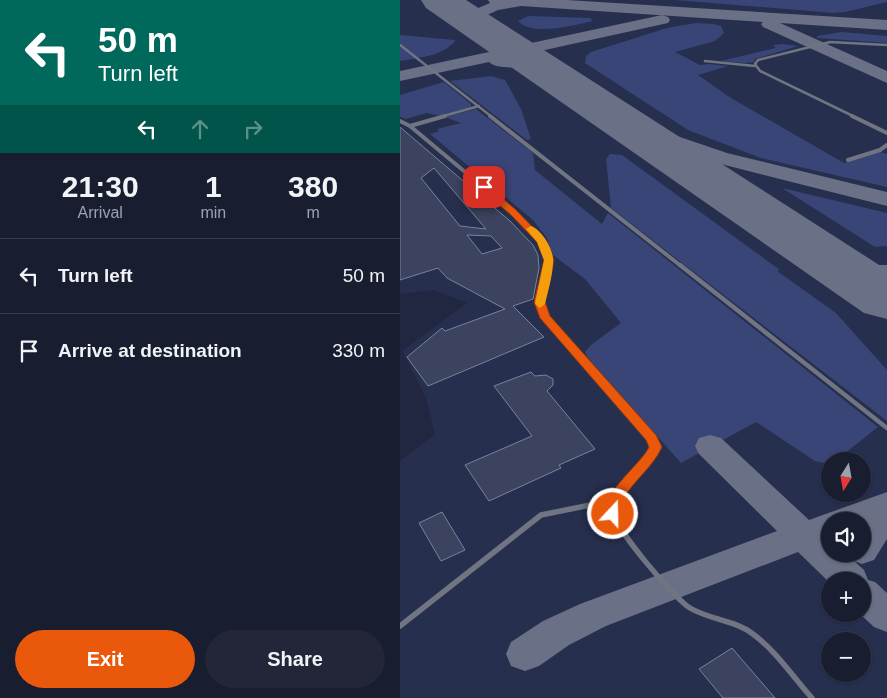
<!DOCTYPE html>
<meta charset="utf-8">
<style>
body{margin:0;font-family:Helvetica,sans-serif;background:#222638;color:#f1f3f6;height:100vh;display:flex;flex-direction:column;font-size:19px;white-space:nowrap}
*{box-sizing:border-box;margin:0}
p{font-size:16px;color:#9fa2ab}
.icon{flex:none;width:28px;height:28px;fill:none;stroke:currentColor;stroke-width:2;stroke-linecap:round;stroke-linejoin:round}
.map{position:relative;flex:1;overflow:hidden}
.details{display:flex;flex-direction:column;background:#191d30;width:400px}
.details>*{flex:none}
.top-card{background:#00695c;color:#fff;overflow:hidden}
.needle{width:32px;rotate:191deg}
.tools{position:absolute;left:421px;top:452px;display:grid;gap:10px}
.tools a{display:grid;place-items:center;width:50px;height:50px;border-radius:50%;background:#191d30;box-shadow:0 1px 4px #0004,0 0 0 1px #373b4c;font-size:25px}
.pin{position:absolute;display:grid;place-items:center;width:42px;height:42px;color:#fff;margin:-21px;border-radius:10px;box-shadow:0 2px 8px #0006}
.me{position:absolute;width:55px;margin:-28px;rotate:21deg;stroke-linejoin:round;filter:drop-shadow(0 0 4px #0008)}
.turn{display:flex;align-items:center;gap:18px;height:105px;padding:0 15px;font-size:22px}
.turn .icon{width:65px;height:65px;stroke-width:2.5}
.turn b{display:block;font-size:35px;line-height:42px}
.lanes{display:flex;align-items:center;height:48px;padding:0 15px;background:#0003;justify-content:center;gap:25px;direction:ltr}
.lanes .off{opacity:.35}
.eta{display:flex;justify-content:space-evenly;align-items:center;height:85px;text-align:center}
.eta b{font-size:30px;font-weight:600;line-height:35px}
.button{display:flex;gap:10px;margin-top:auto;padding:10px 15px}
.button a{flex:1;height:58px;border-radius:30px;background:#ea580c;color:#fff;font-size:20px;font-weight:600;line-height:58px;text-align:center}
.button a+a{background:#222638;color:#f1f3f6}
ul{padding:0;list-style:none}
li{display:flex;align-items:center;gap:15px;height:75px;padding:0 15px;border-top:1px solid #373b4c}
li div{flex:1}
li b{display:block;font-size:19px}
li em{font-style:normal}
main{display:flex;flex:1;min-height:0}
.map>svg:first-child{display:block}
.built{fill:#272f4e;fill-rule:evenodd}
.green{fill:#394577}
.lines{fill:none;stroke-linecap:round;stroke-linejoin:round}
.taxiway{fill:#6a7085;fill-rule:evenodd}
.runway{fill:#6a7085;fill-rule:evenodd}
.building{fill:#3b435e;stroke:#7982a0;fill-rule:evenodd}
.lane-far3{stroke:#717582;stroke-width:2.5}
.lane-far2{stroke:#717582;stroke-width:4}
.lane-far1{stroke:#717582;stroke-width:4.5}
.lane{stroke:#717582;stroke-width:5.5}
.route{fill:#ea580c;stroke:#983908}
.slow{fill:#f59e0b}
</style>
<main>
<section class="details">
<div class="top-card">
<div class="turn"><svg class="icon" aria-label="left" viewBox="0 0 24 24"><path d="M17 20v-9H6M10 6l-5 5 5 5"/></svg><div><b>50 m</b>Turn left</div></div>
<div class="lanes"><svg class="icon" aria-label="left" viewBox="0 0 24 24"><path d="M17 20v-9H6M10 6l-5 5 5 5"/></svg><svg class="icon off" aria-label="ahead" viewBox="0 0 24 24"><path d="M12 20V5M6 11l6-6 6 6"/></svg><svg class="icon off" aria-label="right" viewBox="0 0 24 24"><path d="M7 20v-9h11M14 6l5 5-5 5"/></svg></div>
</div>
<div class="eta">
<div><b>21:30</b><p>Arrival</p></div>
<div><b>1</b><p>min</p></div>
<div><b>380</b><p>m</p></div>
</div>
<ul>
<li><svg class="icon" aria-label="left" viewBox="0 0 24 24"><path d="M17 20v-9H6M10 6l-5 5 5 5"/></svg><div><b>Turn left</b></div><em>50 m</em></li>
<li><svg class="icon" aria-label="arrive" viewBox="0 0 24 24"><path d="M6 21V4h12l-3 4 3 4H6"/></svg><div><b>Arrive at destination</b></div><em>330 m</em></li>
</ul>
<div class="button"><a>Exit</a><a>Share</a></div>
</section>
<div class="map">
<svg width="487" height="698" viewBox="0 0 487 698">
<rect width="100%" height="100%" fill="#212740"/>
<path class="built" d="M0,0H487V698H0V461L35,434L26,398L2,351L67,303L33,290L0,294ZM430,461H462V494H430ZM430,521H462V554H430ZM430,581H462V614H430ZM430,641H462V674H430Z"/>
<g class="green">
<path d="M275,0H487V2L445,12L434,13Z"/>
<path d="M128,16L190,18L193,21C174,25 132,37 118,21Z"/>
<path d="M296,23L314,24L321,26L324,33L315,41L275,52L300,65L308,64L328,66L298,75L331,98L444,163L480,152L487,154V187L361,158L288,130L185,63L186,56L191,52L267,28Z"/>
<path d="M442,32L487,36V43L417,38V36Z"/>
<path d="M0,35L55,40V41C43,56 18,58 0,61Z"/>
<path d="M382,44L398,46L355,59L354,62L344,63L321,61L376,48L373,45Z"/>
<path d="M91,76L105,80L121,109L131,139L127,140L50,81Z"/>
<path d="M44,82L71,104V107L41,116L26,113L6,119L0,117V95Z"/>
<path d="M76,109L133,153L135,170L202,224L208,213L478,427L435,461L423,463L415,461L356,422L281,463L188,358L185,352L192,344L221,323L185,279L153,255L147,238L133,220L30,134L39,131L37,129L61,123L45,117Z"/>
<path d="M210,154L222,155L380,270L377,271L436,313L487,370V421L211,208L206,159Z"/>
<path d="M382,188L487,213V246L475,247Z"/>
</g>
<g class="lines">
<g class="taxiway">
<path d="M26,0H47L57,6L54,9C46,11 32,7 26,0Z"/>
<path d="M88,0H167L487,20V30L380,23L487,71V83L363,27L361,24L363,22L121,6L98,10L87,15L83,21L87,26L85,29H73L67,21L76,9L90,3Z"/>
<path d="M262,15L268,17L270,20L268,23L113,57L144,64L156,70L159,74L156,78C144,81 133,71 121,69C111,66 96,69 89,62L0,81V71Z"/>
<path d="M227,119L327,153L487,192V206L313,162L220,129L217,125L220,121Z"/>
<path d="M433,256L467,265H487V279H468L487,296V317L478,315L424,268L421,263L424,258Z"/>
<path d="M310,435L321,438L409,520L487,492V539L474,560L462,564L454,561L464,570L468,580L475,582L487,593V632L474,627L460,614H462V581H430V583L398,552L206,626L169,645L139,666L125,671L111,666L106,654L111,642L143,621L180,604L377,531L299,454L295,446L299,438ZM430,521H462V554H447V555L430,554Z"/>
</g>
<path class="runway" d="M21,0H66L487,270V319L464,313L26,8Z"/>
</g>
<g class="building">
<path d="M0,127L110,221L133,245L138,255L139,268L133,299L113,306L144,337L28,386L7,357L42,328L45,331L105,309L47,278L38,268L0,280ZM34,168L86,229L60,226L21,178ZM67,235L91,236L102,248L82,254Z"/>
<path d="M131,372L135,376L146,375L153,379V385L147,391L195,449L159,465L161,468L89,501L65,465L132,436L94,386Z"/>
<path d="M42,512L65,550L41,561L19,523Z"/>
<path d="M332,648L375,698H323L299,669Z"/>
</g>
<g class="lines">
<g class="lane-far3">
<path d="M132,0L135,3"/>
<path d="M0,45L92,117"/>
<path d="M305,61L355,66"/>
<path d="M40,117L79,106"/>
<path d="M455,117L360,71L355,64L358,60L430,42L487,45"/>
</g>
<g class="lane-far2">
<path d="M90,116L281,266"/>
<path d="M452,116L487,133"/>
<path d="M0,121L10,126L113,212L141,241L149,260L148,266"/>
<path d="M10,126L45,116"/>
<path d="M448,160L480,150L487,145"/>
</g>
<g class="lane-far1">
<path d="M148,265L139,302L145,317L251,438L255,447L250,456"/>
<path d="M280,265L487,428"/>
</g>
<g class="lane">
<path d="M251,455C238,471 214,488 213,511C213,527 275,599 290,608C310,620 335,620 353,634C376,651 393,677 412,698"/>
<path d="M0,626L141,515L215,500"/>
</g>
</g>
<path class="route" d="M80,185H87L116,210L146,241L154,260L145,302L150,316L256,435L262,447C253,467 234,480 223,499C220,505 221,512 218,518L213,520L208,518C196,496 241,465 249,447L246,440L140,318L134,302L144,260L137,242L110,214L80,189Z"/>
<path class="slow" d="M131,226C142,230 154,250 153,261C153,275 148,291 145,304L140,308L135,304L144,260L137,242L126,229Z"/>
</svg>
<div class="tools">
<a><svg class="needle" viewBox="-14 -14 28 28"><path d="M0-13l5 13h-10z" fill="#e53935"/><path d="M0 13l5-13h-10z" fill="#9fa2ab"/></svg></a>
<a><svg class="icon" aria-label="sound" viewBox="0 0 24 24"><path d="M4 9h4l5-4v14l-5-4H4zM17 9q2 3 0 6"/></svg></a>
<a>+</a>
<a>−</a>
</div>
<div class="pin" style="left:84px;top:187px;background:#d93025"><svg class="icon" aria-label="arrive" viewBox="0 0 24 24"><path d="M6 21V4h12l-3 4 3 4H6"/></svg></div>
<svg class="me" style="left:213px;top:514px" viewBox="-20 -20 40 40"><circle r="17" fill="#ea580c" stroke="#fff" stroke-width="3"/><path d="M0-11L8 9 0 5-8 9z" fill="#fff"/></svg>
</div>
</main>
